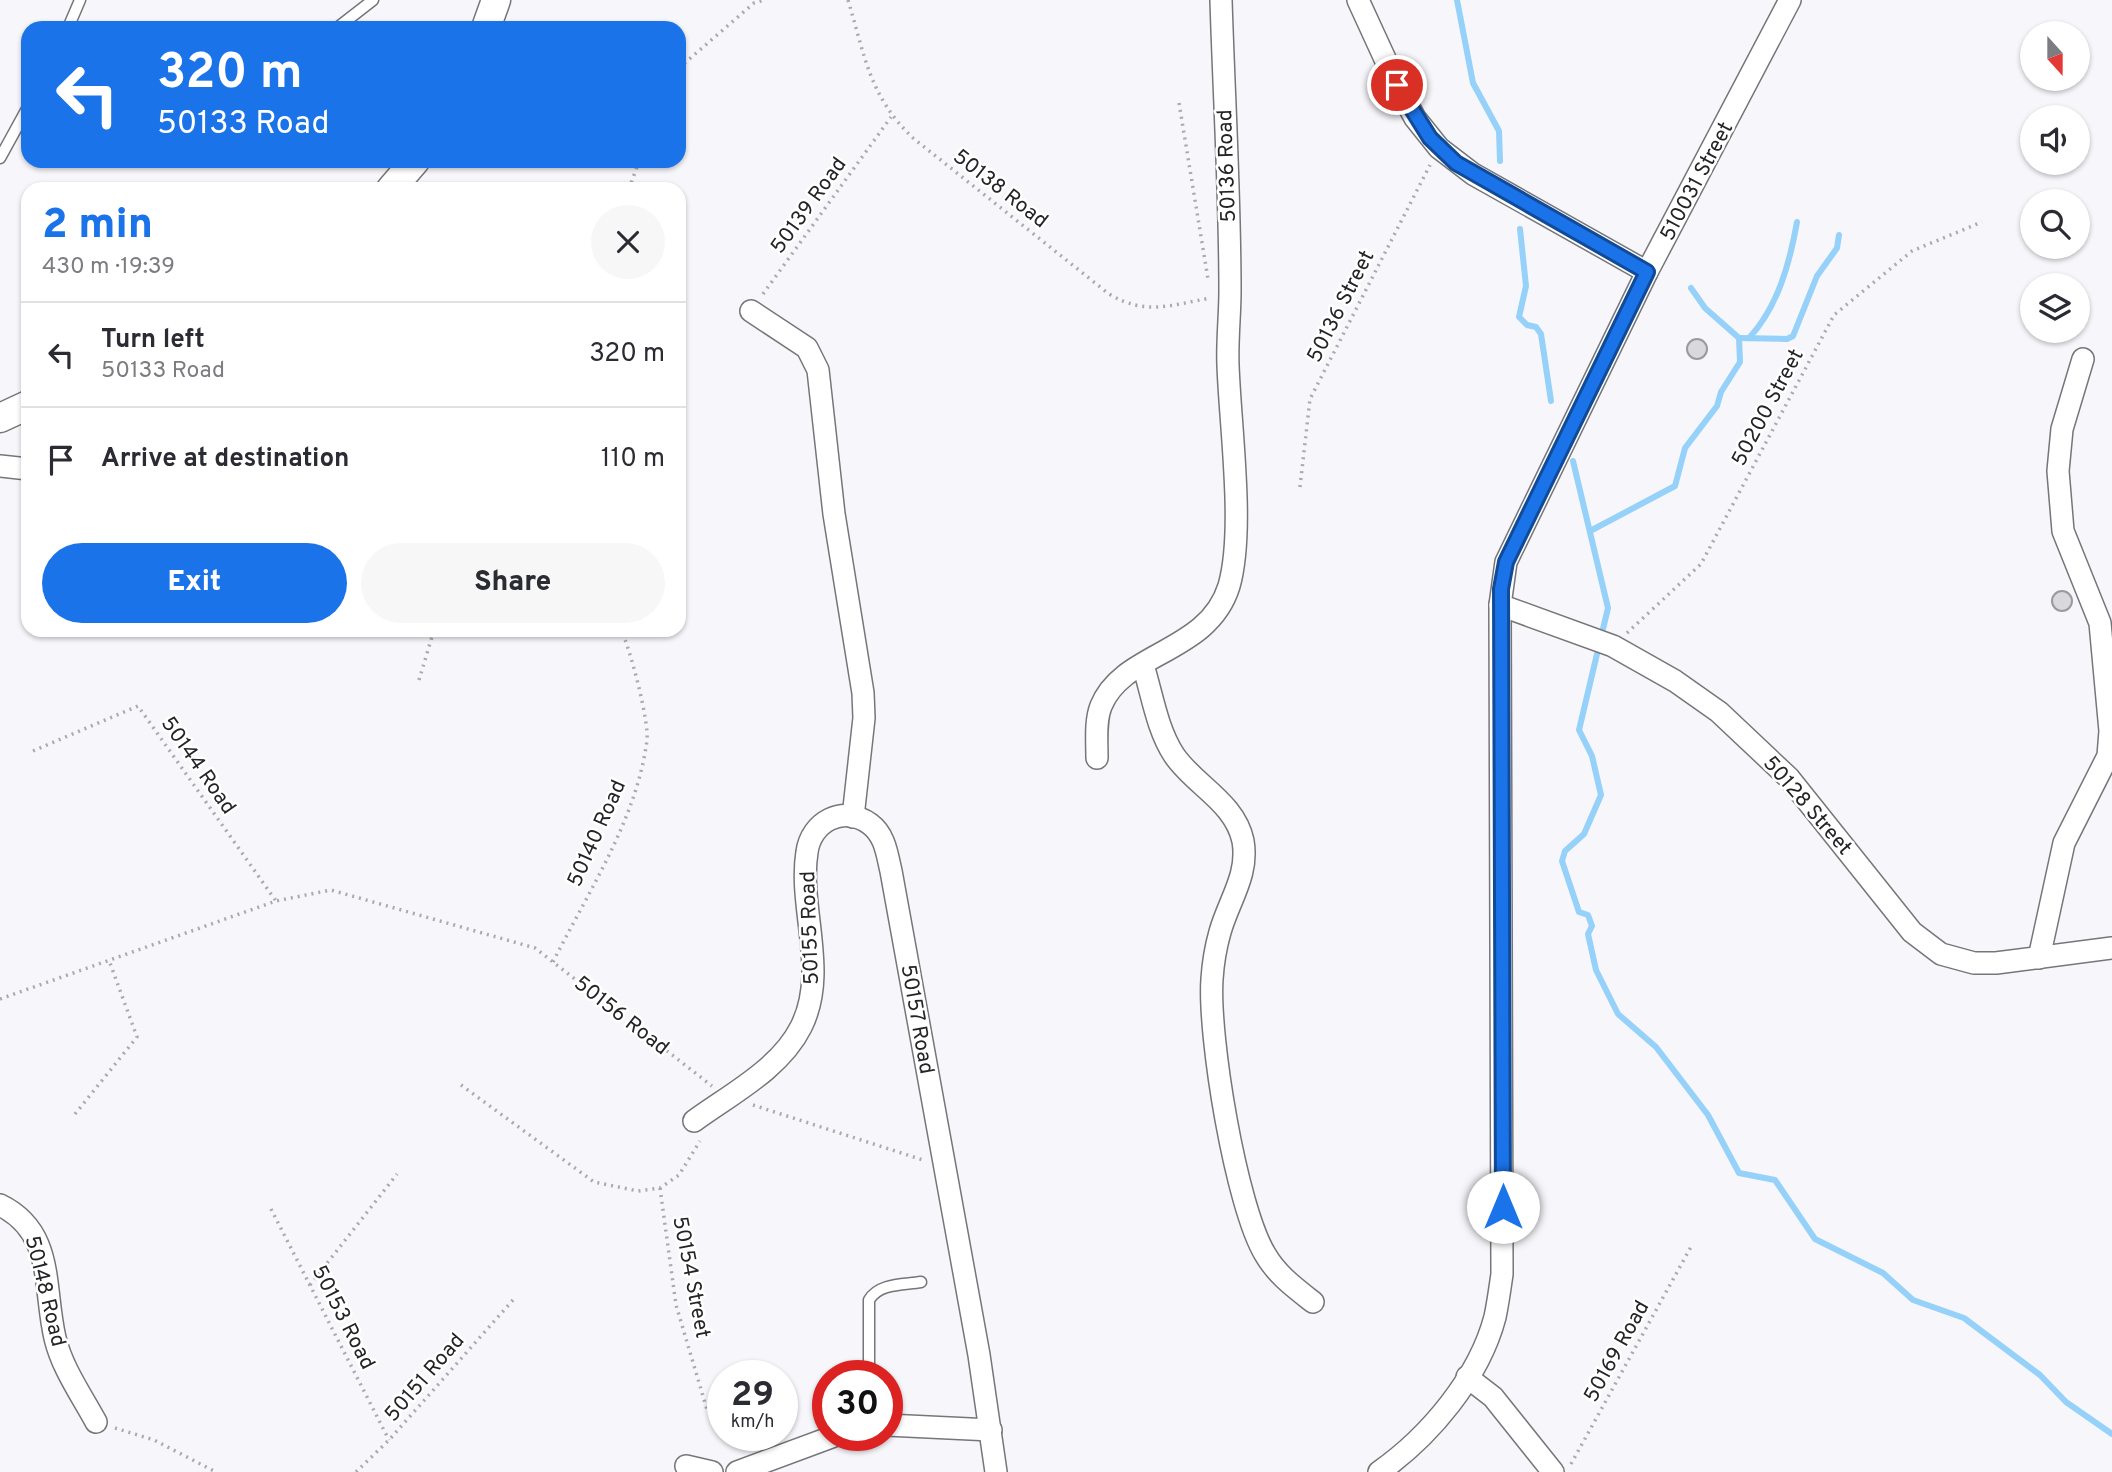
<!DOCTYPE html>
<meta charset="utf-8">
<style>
body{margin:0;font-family:Overpass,sans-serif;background:#f7f7f7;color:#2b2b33;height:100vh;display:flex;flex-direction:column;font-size:26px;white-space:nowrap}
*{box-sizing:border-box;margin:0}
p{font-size:23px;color:#7c7c81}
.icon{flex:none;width:38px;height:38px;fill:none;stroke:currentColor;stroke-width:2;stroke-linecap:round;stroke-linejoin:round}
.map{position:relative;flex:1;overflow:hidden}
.drawer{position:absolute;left:21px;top:182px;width:665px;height:455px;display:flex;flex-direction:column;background:#fff;border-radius:21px;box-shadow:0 2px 5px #0004}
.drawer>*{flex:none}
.banner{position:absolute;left:21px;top:21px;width:665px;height:147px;border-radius:21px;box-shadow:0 2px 5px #0004;background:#1a73e8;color:#fff;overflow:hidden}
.needle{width:46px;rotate:159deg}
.tools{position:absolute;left:2020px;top:21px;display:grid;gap:14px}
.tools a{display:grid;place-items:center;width:70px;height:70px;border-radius:50%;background:#fff;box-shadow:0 2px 5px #0004;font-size:35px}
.speed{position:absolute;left:707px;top:1360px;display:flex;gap:14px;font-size:35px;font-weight:700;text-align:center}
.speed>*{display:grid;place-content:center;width:91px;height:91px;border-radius:50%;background:#fff;box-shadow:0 2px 5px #0004;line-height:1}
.speed small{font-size:18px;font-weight:400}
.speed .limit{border:10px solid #d22;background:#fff;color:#111}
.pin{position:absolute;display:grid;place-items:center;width:60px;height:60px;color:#fff;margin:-30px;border:4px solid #fff;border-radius:50%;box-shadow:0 2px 7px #0007}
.me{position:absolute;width:77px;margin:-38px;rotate:0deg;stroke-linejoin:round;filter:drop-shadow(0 0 5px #0008)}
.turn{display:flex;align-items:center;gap:24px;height:147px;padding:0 21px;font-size:32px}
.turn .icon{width:91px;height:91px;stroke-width:2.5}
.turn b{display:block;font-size:49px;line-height:60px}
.round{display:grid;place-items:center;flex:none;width:74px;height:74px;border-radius:37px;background:#f7f7f7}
.headline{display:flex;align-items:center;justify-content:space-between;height:119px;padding:0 21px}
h1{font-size:42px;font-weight:800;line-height:52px;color:#1a73e8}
.action{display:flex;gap:14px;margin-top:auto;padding:14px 21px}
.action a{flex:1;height:80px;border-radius:42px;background:#1a73e8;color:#fff;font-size:28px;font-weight:800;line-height:80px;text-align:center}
.action a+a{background:#f7f7f7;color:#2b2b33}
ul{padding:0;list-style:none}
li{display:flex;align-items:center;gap:21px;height:105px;padding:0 21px;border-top:2px solid #e1e1e2}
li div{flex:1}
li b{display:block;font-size:26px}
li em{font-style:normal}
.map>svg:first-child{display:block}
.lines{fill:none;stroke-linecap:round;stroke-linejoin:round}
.stream{stroke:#95d1f8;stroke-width:6}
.building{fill:#d9d8dd;stroke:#9a999e;stroke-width:2}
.lane-casing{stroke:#76767a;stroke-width:13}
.street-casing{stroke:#76767a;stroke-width:24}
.secondary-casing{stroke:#76767a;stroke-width:31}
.path{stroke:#aaaaae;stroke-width:3.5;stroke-dasharray:2 5;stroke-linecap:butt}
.lane{stroke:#fff;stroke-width:10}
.street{stroke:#fff;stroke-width:21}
.secondary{stroke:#fff;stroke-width:28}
.route-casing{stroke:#114b97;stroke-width:18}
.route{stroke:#1a73e8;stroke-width:12}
.labels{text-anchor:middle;stroke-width:5;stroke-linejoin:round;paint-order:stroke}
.street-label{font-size:21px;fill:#242325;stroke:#fff}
</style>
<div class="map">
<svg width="2112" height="1472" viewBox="0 0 2112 1472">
<rect width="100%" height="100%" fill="#f6f6fb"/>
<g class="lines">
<g class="stream">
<path d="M1457,0L1473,83L1499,131L1500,161"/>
<path d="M1520,229L1526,286L1519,317L1527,325L1536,327L1541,334L1551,401"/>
<path d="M1739,338L1787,339L1793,336L1817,276L1837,248L1839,235"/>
<path d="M1749,338C1778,307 1790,262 1797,222"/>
<path d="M1573,461L1608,608L1603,629"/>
<path d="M1592,530L1675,486L1685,448L1717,406L1721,392L1740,362L1739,338L1705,308L1691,288"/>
<path d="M1597,654L1579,730L1592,756L1601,795L1584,834L1565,851L1562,861L1579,912L1588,915L1592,926L1588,934L1596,970L1618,1014L1656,1047L1708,1115L1739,1173L1775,1180L1815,1239L1883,1273L1913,1300L1964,1318L2040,1375L2066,1402L2112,1434"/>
</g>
</g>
<g class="building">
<circle cx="1697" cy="349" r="10"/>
<circle cx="2062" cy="601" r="10"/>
</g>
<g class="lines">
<defs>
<g id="lane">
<path d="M68,28L80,0"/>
<path d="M337,28L373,0"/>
<path d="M0,158L28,107"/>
<path d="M869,1376V1300C879,1283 903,1285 921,1282"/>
</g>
<g id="street">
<path d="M1358,0L1397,85L1415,118L1439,148L1473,174L1647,272"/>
<path d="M751,311L807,348L818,370L834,514L863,693L864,718L853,817"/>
<path d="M0,466L28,469"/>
<path d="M1500,605L1613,646L1675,681L1719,712L1789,778L1912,932L1941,954L1974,963H1996L2112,948"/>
<path d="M1143,665C1152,694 1157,729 1174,755C1194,785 1235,802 1243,841C1249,875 1229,900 1220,932C1216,946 1213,964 1212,979C1208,1036 1236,1206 1265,1254C1277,1275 1295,1288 1313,1302"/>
<path d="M1097,758C1097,741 1095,721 1101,706C1123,651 1208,654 1229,586C1245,530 1230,426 1228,365C1227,340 1230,315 1230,291C1230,194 1224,97 1221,0"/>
<path d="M2039,958L2064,843L2108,756L2110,731L2100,623L2063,531L2058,471L2062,429L2083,359"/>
<path d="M694,1121C731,1094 780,1069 801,1027C829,972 798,908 807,852C811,822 843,804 870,824C885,835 887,854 891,871L979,1355L996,1472"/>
<path d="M0,1205C55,1232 43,1287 55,1338C62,1368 82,1396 96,1422"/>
<path d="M1467,1377L1493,1397L1553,1472"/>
<path d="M887,1425L991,1430"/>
<path d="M686,1466L712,1472"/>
<path d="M737,1472L837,1435"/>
<path d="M1379,1472C1429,1437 1479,1378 1495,1317C1498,1303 1500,1288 1502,1274L1500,605L1506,562L1647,272L1790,0"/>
</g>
<g id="secondary">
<path d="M486,28L496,0"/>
<path d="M391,189L415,161"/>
<path d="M0,418L28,405"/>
</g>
</defs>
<use href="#lane" class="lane-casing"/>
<use href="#street" class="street-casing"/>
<use href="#secondary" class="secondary-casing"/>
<g class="path">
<path d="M848,0C865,56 869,96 913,138L1109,294C1146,316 1170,305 1211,298"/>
<path d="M679,68L754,3L764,0"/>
<path d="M1179,103L1208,279"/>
<path d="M629,189L639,161"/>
<path d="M763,294L891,117"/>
<path d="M1300,487L1310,399L1430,165"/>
<path d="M1627,633L1701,564L1834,315L1912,251L1982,222"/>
<path d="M419,680L434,630"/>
<path d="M33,751L138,706L276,901"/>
<path d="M553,962C588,892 637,819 647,740C649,720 630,648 621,630"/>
<path d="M0,999L276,901L331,890L535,948L712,1086"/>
<path d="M461,1085L594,1182L638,1191L660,1188L679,1175L700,1141"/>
<path d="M753,1105L923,1160"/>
<path d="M75,1114L137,1037L110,963"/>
<path d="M660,1188L676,1305L708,1413"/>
<path d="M271,1209L389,1440"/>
<path d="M310,1285L397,1174"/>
<path d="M115,1428L154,1440L216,1472"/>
<path d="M1571,1464L1692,1245"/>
<path d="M356,1472L389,1440L513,1300"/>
</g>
<use href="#lane" class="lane"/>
<use href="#street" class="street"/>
<use href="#secondary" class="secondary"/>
</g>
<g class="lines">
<defs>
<path id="route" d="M1397,85L1430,138L1456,163L1647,272L1506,562L1501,589L1503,1207"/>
</defs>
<use href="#route" class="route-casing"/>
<use href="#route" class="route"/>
</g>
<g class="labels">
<g class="street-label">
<text transform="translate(1226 166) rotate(-92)" y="7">50136 Road</text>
<text transform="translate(1696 181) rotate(-62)" y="7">510031 Street</text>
<text transform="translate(1001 188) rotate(38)" y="7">50138 Road</text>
<text transform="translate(808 205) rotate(-54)" y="7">50139 Road</text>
<text transform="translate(1340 306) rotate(-63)" y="7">50136 Street</text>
<text transform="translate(1767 407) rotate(-62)" y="7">50200 Street</text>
<text transform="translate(199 765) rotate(55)" y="7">50144 Road</text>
<text transform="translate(1808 805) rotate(49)" y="7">50128 Street</text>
<text transform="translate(596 833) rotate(-66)" y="7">50140 Road</text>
<text transform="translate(809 928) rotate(-92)" y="7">50155 Road</text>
<text transform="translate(622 1015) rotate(38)" y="7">50156 Road</text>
<text transform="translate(918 1019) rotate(80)" y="7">50157 Road</text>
<text transform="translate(692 1277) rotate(79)" y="7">50154 Street</text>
<text transform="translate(46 1291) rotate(76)" y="7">50148 Road</text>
<text transform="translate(344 1317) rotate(63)" y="7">50153 Road</text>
<text transform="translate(1616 1351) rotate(-61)" y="7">50169 Road</text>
<text transform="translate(424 1377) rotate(-49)" y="7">50151 Road</text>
</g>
</g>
</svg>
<div class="tools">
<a><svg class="needle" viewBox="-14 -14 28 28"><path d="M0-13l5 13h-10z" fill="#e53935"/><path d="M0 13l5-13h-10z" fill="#7c7c81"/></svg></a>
<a><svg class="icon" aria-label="sound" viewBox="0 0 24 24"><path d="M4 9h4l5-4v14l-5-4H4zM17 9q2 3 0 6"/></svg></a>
<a><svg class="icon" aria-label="search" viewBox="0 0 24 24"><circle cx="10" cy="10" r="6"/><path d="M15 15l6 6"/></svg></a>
<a><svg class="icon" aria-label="layers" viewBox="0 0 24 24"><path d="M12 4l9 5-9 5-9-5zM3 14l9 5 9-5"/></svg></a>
</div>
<div class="speed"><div>29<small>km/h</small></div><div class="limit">30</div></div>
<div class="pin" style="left:1397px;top:85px;background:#d93025"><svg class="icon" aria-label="arrive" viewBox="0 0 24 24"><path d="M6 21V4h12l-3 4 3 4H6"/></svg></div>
<svg class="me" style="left:1503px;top:1207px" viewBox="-20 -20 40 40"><circle r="19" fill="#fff"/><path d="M0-13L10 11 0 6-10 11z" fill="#1a73e8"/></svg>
<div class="banner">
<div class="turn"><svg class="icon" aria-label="left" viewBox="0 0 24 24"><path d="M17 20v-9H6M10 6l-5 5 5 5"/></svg><div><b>320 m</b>50133 Road</div></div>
</div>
<section class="drawer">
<div class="headline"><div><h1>2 min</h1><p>430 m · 19:39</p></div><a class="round"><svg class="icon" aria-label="close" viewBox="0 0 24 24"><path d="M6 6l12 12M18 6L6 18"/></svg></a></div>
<ul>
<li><svg class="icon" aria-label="left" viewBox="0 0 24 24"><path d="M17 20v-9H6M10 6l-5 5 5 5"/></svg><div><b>Turn left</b><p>50133 Road</p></div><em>320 m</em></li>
<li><svg class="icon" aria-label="arrive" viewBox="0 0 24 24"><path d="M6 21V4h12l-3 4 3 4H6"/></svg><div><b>Arrive at destination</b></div><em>110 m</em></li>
</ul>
<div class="action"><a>Exit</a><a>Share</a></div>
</section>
</div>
